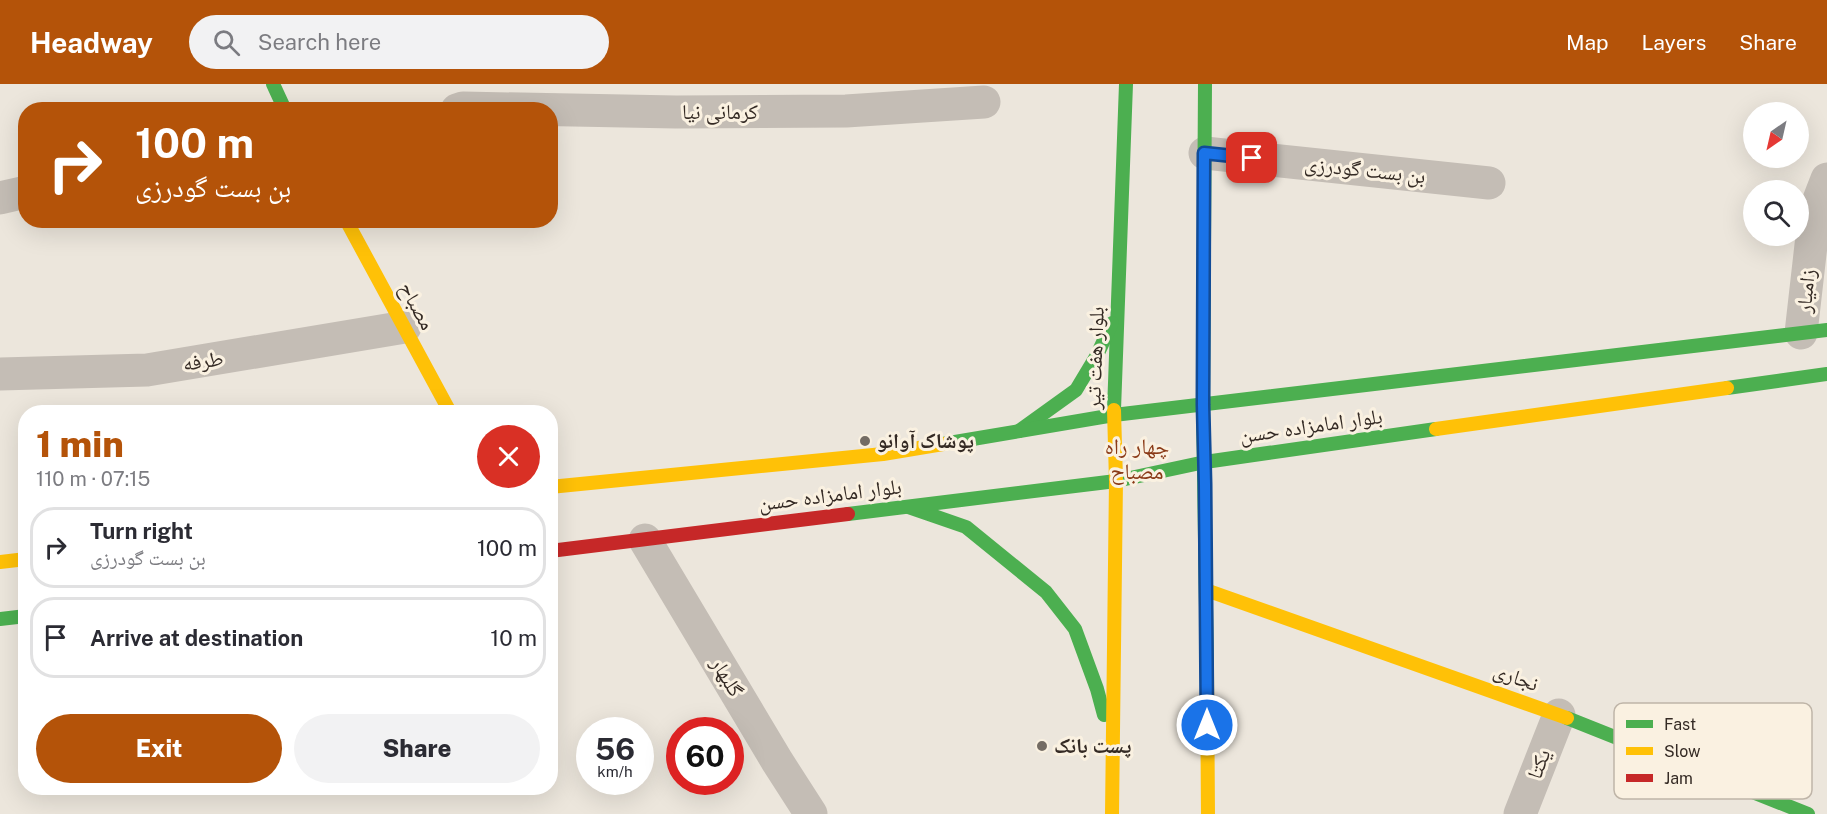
<!DOCTYPE html>
<meta charset="utf-8">
<style>
body{margin:0;font-family:"Public Sans","Noto Naskh Arabic",sans-serif;background:#f2f2f3;color:#2b2b33;height:100vh;display:flex;flex-direction:column;font-size:22px;white-space:nowrap}
*{box-sizing:border-box;margin:0}
p{font-size:20px;color:#7c7c81}
.icon{flex:none;width:33px;height:33px;fill:none;stroke:currentColor;stroke-width:2;stroke-linecap:round;stroke-linejoin:round}
.map{position:relative;flex:1;overflow:hidden}
.sheet{position:absolute;left:18px;top:321px;width:540px;height:390px;display:flex;flex-direction:column;background:#fff;border-radius:24px;box-shadow:0 6px 24px #0002}
.sheet>*{flex:none}
.guide{position:absolute;left:18px;top:18px;width:540px;height:126px;border-radius:24px;box-shadow:0 6px 24px #0002;background:#b45309;color:#fff;overflow:hidden}
.needle{width:39px;rotate:214deg}
.buttons{position:absolute;left:1743px;top:18px;display:grid;gap:12px}
.buttons a{display:grid;place-items:center;width:66px;height:66px;border-radius:50%;background:#fff;box-shadow:0 6px 24px #0002;font-size:30px}
.speed{position:absolute;left:576px;top:633px;display:flex;gap:12px;font-size:30px;font-weight:700;text-align:center}
.speed>*{display:grid;place-content:center;width:78px;height:78px;border-radius:50%;background:#fff;box-shadow:0 6px 24px #0002;line-height:1}
.speed small{font-size:15px;font-weight:400}
.speed .limit{border:9px solid #d22;background:#fff;color:#111}
.pin{position:absolute;display:grid;place-items:center;width:51px;height:51px;color:#fff;margin:-26px;border-radius:12px;box-shadow:0 3px 9px #0006}
.me{position:absolute;width:66px;margin:-33px;rotate:0deg;stroke-linejoin:round;filter:drop-shadow(0 0 4px #0008)}
.turn{display:flex;align-items:center;gap:21px;height:126px;padding:0 18px;font-size:27px}
.turn .icon{width:78px;height:78px;stroke-width:2.5}
.turn b{display:block;font-size:42px;line-height:51px}
.round{display:grid;place-items:center;flex:none;width:63px;height:63px;border-radius:32px;background:#f2f2f3}
.headline{display:flex;align-items:center;justify-content:space-between;height:102px;padding:0 18px}
h1{font-size:36px;font-weight:800;line-height:45px;color:#b45309}
.primary-button{display:flex;gap:12px;margin-top:auto;padding:12px 18px}
.primary-button a{flex:1;height:69px;border-radius:36px;background:#b45309;color:#fff;font-size:24px;font-weight:800;line-height:69px;text-align:center}
.primary-button a+a{background:#f2f2f3;color:#2b2b33}
ul{padding:0;list-style:none}
li{display:flex;align-items:center;gap:18px;height:81px;margin:0 12px 9px;padding:0 6px;border:3px solid #e1e1e2;border-radius:24px}
li div{flex:1}
li b{display:block;font-size:22px}
li em{font-style:normal}
header{display:flex;align-items:center;gap:36px;box-sizing:border-box;height:84px;padding:0 30px;background:#b45309;color:#fff}
header strong{font-size:28px}
nav{display:flex;gap:33px;margin-inline-start:auto;font-size:21px}
.search{width:420px;height:54px;background:#f2f2f3;display:flex;align-items:center;gap:15px;box-sizing:border-box;padding:0 21px;border-radius:33px;color:#7c7c81;font-size:22px}
.map>svg:first-child{display:block}
.lines{fill:none;stroke-linecap:round;stroke-linejoin:round}
.street{stroke:#c4bdb5;stroke-width:33}
.fast{stroke:#4caf50;stroke-width:14}
.slow{stroke:#ffc107;stroke-width:14}
.jam{stroke:#c62828;stroke-width:14}
.route-casing{stroke:#114b97;stroke-width:15}
.route{stroke:#1a73e8;stroke-width:10}
.poi-dot{fill:#746c64;stroke:#faf1e1;stroke-width:2}
.labels{text-anchor:middle;stroke-width:6;stroke-linejoin:round;paint-order:stroke}
.street-label{font-size:21px;fill:#342a24;stroke:#faf1e1}
.poi-label{font-size:21px;font-weight:bold;fill:#342a24;stroke:#faf1e1;text-anchor:start}
.neighbourhood-label{font-size:22px;fill:#8a3a17;stroke:#faf1e1}
.key{fill:#faf1e1;stroke:#bfb5a8;stroke-width:1.5}
.key-label{font-size:16px;fill:#342a24}
</style>
<header>
<strong>Headway</strong>
<div class="search"><svg class="icon" aria-label="search" viewBox="0 0 24 24"><circle cx="10" cy="10" r="6"/><path d="M15 15l6 6"/></svg>Search here</div>
<nav><a>Map</a><a>Layers</a><a>Share</a></nav>
</header>
<div class="map">
<svg width="1827" height="730" viewBox="0 0 1827 730">
<rect width="100%" height="100%" fill="#ece6dc"/>
<g class="lines">
<g class="street">
<path d="M457,26L463,24L676,28L846,27L984,18"/>
<path d="M1205,69L1489,99"/>
<path d="M0,114L26,108"/>
<path d="M1801,249L1815,126L1827,95"/>
<path d="M0,290L147,286L405,243"/>
<path d="M645,456L777,677L811,730"/>
<path d="M1520,730L1559,631"/>
</g>
<g class="fast">
<path d="M273,0L285,26"/>
<path d="M1205,0L1203,321L1207,590"/>
<path d="M1727,304L1827,290"/>
<path d="M1114,326L1126,0"/>
<path d="M1019,347L1076,306L1097,271L1112,239"/>
<path d="M943,360L1114,331L1827,246"/>
<path d="M908,423L966,443L1046,508L1075,545L1097,605L1104,631"/>
<path d="M848,430L1116,397L1205,378L1436,345"/>
<path d="M0,535L26,532"/>
<path d="M1567,634L1808,730"/>
</g>
<g class="slow">
<path d="M346,136L450,328"/>
<path d="M1436,345L1727,304"/>
<path d="M550,403L883,370L943,360"/>
<path d="M0,478L26,475"/>
<path d="M1206,506L1567,634"/>
<path d="M1207,590L1208,730"/>
<path d="M1112,730L1116,397L1114,326"/>
</g>
<path class="jam" d="M550,467L848,430"/>
</g>
<g class="lines">
<defs>
<path id="route" d="M1207,641L1205,400L1203,321L1204,69L1252,74"/>
</defs>
<use href="#route" class="route-casing"/>
<use href="#route" class="route"/>
</g>
<g class="poi-dot">
<circle cx="865" cy="357" r="6"/>
<circle cx="1042" cy="662" r="6"/>
</g>
<g class="labels">
<g class="street-label">
<text x="720" y="35">کرمانی نیا</text>
<text transform="translate(1365 86) rotate(6)" y="7">بن بست گودرزی</text>
<text transform="translate(1806 207) rotate(-84)" y="7">زامیار</text>
<text transform="translate(417 222) rotate(61)" y="7">مصباح</text>
<text transform="translate(1095 274) rotate(-88)" y="7">بلوار هفت تیر</text>
<text transform="translate(203 277) rotate(-9)" y="7">طرفه</text>
<text transform="translate(1311 342) rotate(-8)" y="7">بلوار امامزاده حسن</text>
<text transform="translate(830 411) rotate(-7)" y="7">بلوار امامزاده حسن</text>
<text transform="translate(727 593) rotate(59)" y="7">گلبهار</text>
<text transform="translate(1516 593) rotate(20)" y="7">نجاری</text>
<text transform="translate(1539 680) rotate(-69)" y="7">یکتا</text>
</g>
<g class="poi-label">
<text x="877" y="364">پوشاک آوانو</text>
<text x="1054" y="669">پست بانک</text>
</g>
<g class="neighbourhood-label">
<text x="1137" y="370">چهار راه<tspan x="1137" dy="25">مصباح</tspan></text>
</g>
</g>
<rect x="1614" y="619" width="198" height="96" rx="9" class="key"/>
<rect x="1626" y="636" width="27" height="8" fill="#4caf50"/>
<rect x="1626" y="663" width="27" height="8" fill="#ffc107"/>
<rect x="1626" y="690" width="27" height="8" fill="#c62828"/>
<g class="key-label">
<text x="1664" y="646">Fast</text>
<text x="1664" y="673">Slow</text>
<text x="1664" y="700">Jam</text>
</g>
</svg>
<div class="buttons">
<a><svg class="needle" viewBox="-14 -14 28 28"><path d="M0-13l5 13h-10z" fill="#e53935"/><path d="M0 13l5-13h-10z" fill="#7c7c81"/></svg></a>
<a><svg class="icon" aria-label="search" viewBox="0 0 24 24"><circle cx="10" cy="10" r="6"/><path d="M15 15l6 6"/></svg></a>
</div>
<div class="speed"><div>56<small>km/h</small></div><div class="limit">60</div></div>
<div class="pin" style="left:1252px;top:74px;background:#d93025"><svg class="icon" aria-label="arrive" viewBox="0 0 24 24"><path d="M6 21V4h12l-3 4 3 4H6"/></svg></div>
<svg class="me" style="left:1207px;top:641px" viewBox="-20 -20 40 40"><circle r="17" fill="#1a73e8" stroke="#fff" stroke-width="3"/><path d="M0-11L8 9 0 5-8 9z" fill="#fff"/></svg>
<div class="guide">
<div class="turn"><svg class="icon" aria-label="right" viewBox="0 0 24 24"><path d="M7 20v-9h11M14 6l5 5-5 5"/></svg><div><b>100 m</b>بن بست گودرزی</div></div>
</div>
<section class="sheet">
<div class="headline"><div><h1>1 min</h1><p>110 m · 07:15</p></div><a class="round" style="background:#d93025;color:#fff"><svg class="icon" aria-label="close" viewBox="0 0 24 24"><path d="M6 6l12 12M18 6L6 18"/></svg></a></div>
<ul>
<li><svg class="icon" aria-label="right" viewBox="0 0 24 24"><path d="M7 20v-9h11M14 6l5 5-5 5"/></svg><div><b>Turn right</b><p>بن بست گودرزی</p></div><em>100 m</em></li>
<li><svg class="icon" aria-label="arrive" viewBox="0 0 24 24"><path d="M6 21V4h12l-3 4 3 4H6"/></svg><div><b>Arrive at destination</b></div><em>10 m</em></li>
</ul>
<div class="primary-button"><a>Exit</a><a>Share</a></div>
</section>
</div>
